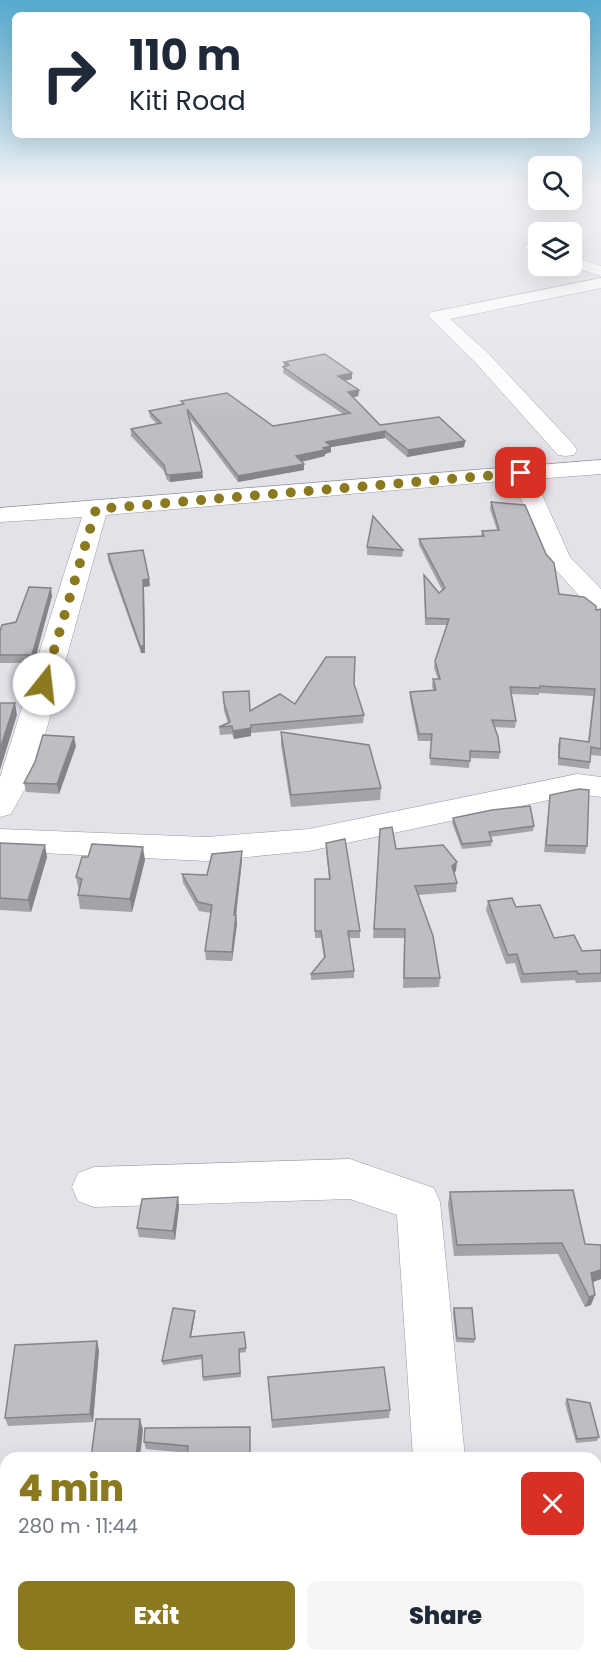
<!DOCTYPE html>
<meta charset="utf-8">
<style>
body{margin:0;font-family:Poppins,sans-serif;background:#f6f6f7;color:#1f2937;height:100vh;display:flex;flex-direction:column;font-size:22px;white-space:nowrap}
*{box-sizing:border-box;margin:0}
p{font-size:20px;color:#747a83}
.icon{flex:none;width:33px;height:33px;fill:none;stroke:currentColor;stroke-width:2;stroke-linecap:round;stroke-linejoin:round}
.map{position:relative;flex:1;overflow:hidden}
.details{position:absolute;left:0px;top:1452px;width:602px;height:210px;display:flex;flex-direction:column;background:#fff;border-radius:18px 18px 0 0;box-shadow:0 6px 24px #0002}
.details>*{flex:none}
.banner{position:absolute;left:12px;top:12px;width:578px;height:126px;border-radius:9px;box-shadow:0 6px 24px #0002;background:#fff;color:#1f2937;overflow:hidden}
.buttons{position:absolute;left:528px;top:156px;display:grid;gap:12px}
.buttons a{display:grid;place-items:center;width:54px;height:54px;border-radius:9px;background:#fff;box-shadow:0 6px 24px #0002;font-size:30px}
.pin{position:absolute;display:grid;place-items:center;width:51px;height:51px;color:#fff;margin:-26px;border-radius:12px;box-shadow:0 3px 9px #0006}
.me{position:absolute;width:66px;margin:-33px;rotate:16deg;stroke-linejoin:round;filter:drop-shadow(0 0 4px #0008)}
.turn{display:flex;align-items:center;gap:21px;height:126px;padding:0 18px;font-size:27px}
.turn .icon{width:78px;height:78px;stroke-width:2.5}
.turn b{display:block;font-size:42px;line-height:51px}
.round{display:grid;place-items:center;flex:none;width:63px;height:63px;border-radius:9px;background:#f6f6f7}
.headline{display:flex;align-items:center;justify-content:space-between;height:102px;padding:0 18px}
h1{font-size:36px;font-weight:800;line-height:45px;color:#8a791e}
.action{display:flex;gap:12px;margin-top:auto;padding:12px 18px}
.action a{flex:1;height:69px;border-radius:9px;background:#8a791e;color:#fff;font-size:24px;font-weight:800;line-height:69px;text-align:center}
.action a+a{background:#f6f6f7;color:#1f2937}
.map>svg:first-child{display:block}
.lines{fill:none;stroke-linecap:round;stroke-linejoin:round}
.minor-casing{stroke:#9a999f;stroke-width:1}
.minor{fill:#fff;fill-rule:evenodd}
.wall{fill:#a3a3a9}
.shaded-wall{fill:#858489}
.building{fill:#bebdc4;stroke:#858489;stroke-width:1.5}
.route{stroke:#8a791e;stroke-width:10;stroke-dasharray:0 18}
</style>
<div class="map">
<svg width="601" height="1662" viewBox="0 0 601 1662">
<rect width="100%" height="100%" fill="#e3e2e9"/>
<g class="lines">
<defs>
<g id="minor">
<path d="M531,242L538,244V253L526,250L523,247Z"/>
<path d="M572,256L601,266V276L570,266Z"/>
<path d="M601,278V288L450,319L488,353L574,445L577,450L574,455L566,456L558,455L474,361L428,316L431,312L437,311Z"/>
<path d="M601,460V474L535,479L570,557L601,589V612L592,610L547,560L513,480L106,515L35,771L11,814L0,817V777L82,517L0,522V508Z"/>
<path d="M577,774L601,777V797L577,794L309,851L206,861L0,851V829L206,837L309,829Z"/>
<path d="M350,1159L434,1188L440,1202L465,1458H413L397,1215L350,1199L94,1207L78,1201L72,1187L78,1173L94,1167Z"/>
<path d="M425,1656H483L484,1662H426Z"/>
</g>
</defs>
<use href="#minor" class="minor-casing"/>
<use href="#minor" class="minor"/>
</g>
<g class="wall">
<path d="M284,362L352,379L344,381L359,390L358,396L353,397L380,425L465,441L464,447L407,457L385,438L331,447V452L325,454V456L301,462L304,464V470L238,482L189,417L203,478L170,482L167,480L164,471L131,436V429L157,424L150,417L149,411L182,404L181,401L273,426L343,414L283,373Z"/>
<path d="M491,502L559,594L596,610L601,609V756L591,755L589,769L558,765V745L560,738L588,742L593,696L539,693V695L511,694L516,721L515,728L495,727L500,752L499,759L470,758L469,768L430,765L432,741H418L410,699V692L433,690L432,686L433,679H438L434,668L435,661L447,625H425L424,575L439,593L442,590L419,545V539L481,536L482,531L497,530L490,509Z"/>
<path d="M367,547L403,550L402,557L367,555Z"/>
<path d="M108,554L149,579L150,586L144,587L145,653H141L108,560Z"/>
<path d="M52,596L34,663H0V631L16,622Z"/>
<path d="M354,684L364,715L363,723L251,733V736L234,739L232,734L220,735L219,727L228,723L224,711L223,692L250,711L295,704Z"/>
<path d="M281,732L381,788L380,800L291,807L281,745Z"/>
<path d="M76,746L59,794L26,792L24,783Z"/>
<path d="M550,795L587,846L585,854L544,852Z"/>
<path d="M453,818L534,826L533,831L490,837L492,841L491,846L462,849L452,823Z"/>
<path d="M380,829L396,849L456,871L454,872L457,883L456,892L418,895L440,978L439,987L403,988L404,938H373Z"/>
<path d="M0,843L47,857L31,912L0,910Z"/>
<path d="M326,843L360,931V938H349L354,971V978L311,980V974L324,959L321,938H315V879H329L326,850Z"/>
<path d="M242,851V860L236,915L237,924L232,961L206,960L205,951L211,913L199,911L183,883L182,874L207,875Z"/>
<path d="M145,860L132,912L80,909L78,895L79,891L76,877Z"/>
<path d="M488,901L516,907L554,938L582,951L601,950V982L576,983L575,980L521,983L515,963L506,964L486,910Z"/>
<path d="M450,1192L585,1244L601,1245V1279L593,1282L591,1305L585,1307L558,1254L454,1256L448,1204Z"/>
<path d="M178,1197L179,1207L175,1240L139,1237L137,1228Z"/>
<path d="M454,1308L475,1339L474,1343L456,1342L453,1313Z"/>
<path d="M195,1311V1315L191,1337L244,1332L246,1352L239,1353L241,1377L203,1381L202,1359L163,1365L162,1361Z"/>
<path d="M99,1350L93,1422L8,1426L5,1418Z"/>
<path d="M268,1377L390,1410L389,1418L272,1428Z"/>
<path d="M567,1399L599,1437L597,1441L576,1443L565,1403Z"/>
<path d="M250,1427V1458H187L188,1453L146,1449L144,1442Z"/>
<path d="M601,1515V1602L596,1579V1516Z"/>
</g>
<g class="shaded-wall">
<path d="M2,188H10L0,192V189Z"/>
<path d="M352,373V379L338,382V376Z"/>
<path d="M359,390L358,396L348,399V392Z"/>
<path d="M385,431V438L331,447V452L325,454V456L296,463V456L326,442Z"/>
<path d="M465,441L464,447L407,457L408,450Z"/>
<path d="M304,464V470L238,482V476Z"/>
<path d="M202,472L203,478L170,482V475Z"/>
<path d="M149,579L150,586L144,587L145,653H141L140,646L143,580Z"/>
<path d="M51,588L52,596L34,663L32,655Z"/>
<path d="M15,703L17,715L0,770V749Z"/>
<path d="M251,728V736L234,739L233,731Z"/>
<path d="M74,737L76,746L59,794L57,784Z"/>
<path d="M45,845L47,857L31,912L28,900Z"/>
<path d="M143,847L145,860L132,912L130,899Z"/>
<path d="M242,851V860L235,924L234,915Z"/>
<path d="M457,862L456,871L451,875L452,866Z"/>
<path d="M236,915L237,924L232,961V952Z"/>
<path d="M178,1197L179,1207L175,1240L173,1231Z"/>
<path d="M601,1270V1279L587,1284L591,1273Z"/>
<path d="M595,1295L591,1305L585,1307L589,1297Z"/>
<path d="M195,1311V1315L190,1342V1337Z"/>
<path d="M97,1341L99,1350L93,1422L90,1414Z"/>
<path d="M140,1419L143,1430L140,1458H136Z"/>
</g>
<g class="building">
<path d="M325,354L352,373L338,376L359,390L348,392L380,425L439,417L465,441L408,450L385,431L326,442L331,446L323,448L325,450L296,456L304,464L238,476L187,409L202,472L170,475L166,474L164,465L131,429L161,423L149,411L184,404L181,401L227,393L273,426L350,413L283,367L289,365L284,362Z"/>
<path d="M491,502L525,505L546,554L554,563L559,594L584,597L596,606V610L601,609V749L591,747L590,762L559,758L560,738L589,742L595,689L540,686V688L510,687L516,721L492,720L498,737L500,752L470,751V761L430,758L432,734H419L410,692L436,690L433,679H440L435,661L449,619L426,618L424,575L439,593L445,588L419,539L484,536L482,531L499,530Z"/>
<path d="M373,516L403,550L367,547Z"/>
<path d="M143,550L149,579L143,580L144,646H140L108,554Z"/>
<path d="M29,587L51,588L32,655H0V631L2,625L16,622Z"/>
<path d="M326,657H355L354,684L364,715L251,725V728L233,731L232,726L219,727L230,722L224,703L223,692L249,691L250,711L280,694L295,704Z"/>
<path d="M0,703H15L0,749Z"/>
<path d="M281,732L369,745L381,788L291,795Z"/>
<path d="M43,735L74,737L57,784L24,783L35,762Z"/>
<path d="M579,789L589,790L587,846L546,845L550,795Z"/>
<path d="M530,806L534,826L489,832L492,841L462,844L453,818L492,810Z"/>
<path d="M392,827L396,849L443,845L457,862L452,866L457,883L415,886L433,936L440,978H404L405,929H374L380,829Z"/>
<path d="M345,839L360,931H348L354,971L311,974L325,957L321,931H315V879H330L326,843Z"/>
<path d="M0,843L45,845L28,900L0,898Z"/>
<path d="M92,844L143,847L130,899L78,895L82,879L76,877L82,857H88Z"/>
<path d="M242,851L234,915H236L232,952L205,951L212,905L198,902L182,874L207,875L212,854Z"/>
<path d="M512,898L516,907L540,905L554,938L574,935L582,951L601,950V973L578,974L577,971L523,974L517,954L508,955L488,901Z"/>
<path d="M573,1190L585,1244L601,1245V1270L591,1273L595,1295L589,1297L562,1243L457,1245L450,1192Z"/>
<path d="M178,1197L173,1231L137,1228L142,1199Z"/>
<path d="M173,1308L195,1311L190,1337L244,1332L246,1348L239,1349L240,1373L203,1377L202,1355L162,1361Z"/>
<path d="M454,1308H472L475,1339L457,1338Z"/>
<path d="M97,1341L90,1414L5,1418L15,1345Z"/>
<path d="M384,1367L390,1410L272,1420L268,1377Z"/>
<path d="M567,1399L590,1403L599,1437L577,1439Z"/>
<path d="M96,1419H140L136,1458H91Z"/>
<path d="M250,1427V1458H187L188,1446L144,1442L145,1428Z"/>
<path d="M601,1515V1574L596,1551V1516Z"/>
<path d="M178,1656H288L289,1662H177Z"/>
</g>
<linearGradient id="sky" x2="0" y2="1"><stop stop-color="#55acd0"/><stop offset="0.45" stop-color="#f2f2f5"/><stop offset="1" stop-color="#f2f2f5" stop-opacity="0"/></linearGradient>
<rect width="601" height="420" fill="url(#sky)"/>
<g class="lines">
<path class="route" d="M44,684L96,509L521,473"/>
</g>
</svg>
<div class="buttons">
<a><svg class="icon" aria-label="search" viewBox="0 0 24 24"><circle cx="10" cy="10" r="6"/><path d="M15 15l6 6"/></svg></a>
<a><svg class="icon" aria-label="layers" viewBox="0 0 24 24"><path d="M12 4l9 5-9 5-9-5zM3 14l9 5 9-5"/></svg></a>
</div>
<div class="pin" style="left:521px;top:473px;background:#d93025"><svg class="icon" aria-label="arrive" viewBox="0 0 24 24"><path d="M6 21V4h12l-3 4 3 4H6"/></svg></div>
<svg class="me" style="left:44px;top:684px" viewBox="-20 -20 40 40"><circle r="19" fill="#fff"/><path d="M0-13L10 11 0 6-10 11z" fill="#8a791e"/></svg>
<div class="banner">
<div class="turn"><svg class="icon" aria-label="right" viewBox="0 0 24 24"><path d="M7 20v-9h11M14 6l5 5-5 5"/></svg><div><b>110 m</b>Kiti Road</div></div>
</div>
<section class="details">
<div class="headline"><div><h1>4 min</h1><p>280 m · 11:44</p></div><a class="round" style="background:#d93025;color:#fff"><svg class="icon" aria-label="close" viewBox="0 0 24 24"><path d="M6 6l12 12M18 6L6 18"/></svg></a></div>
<div class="action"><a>Exit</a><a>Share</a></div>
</section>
</div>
